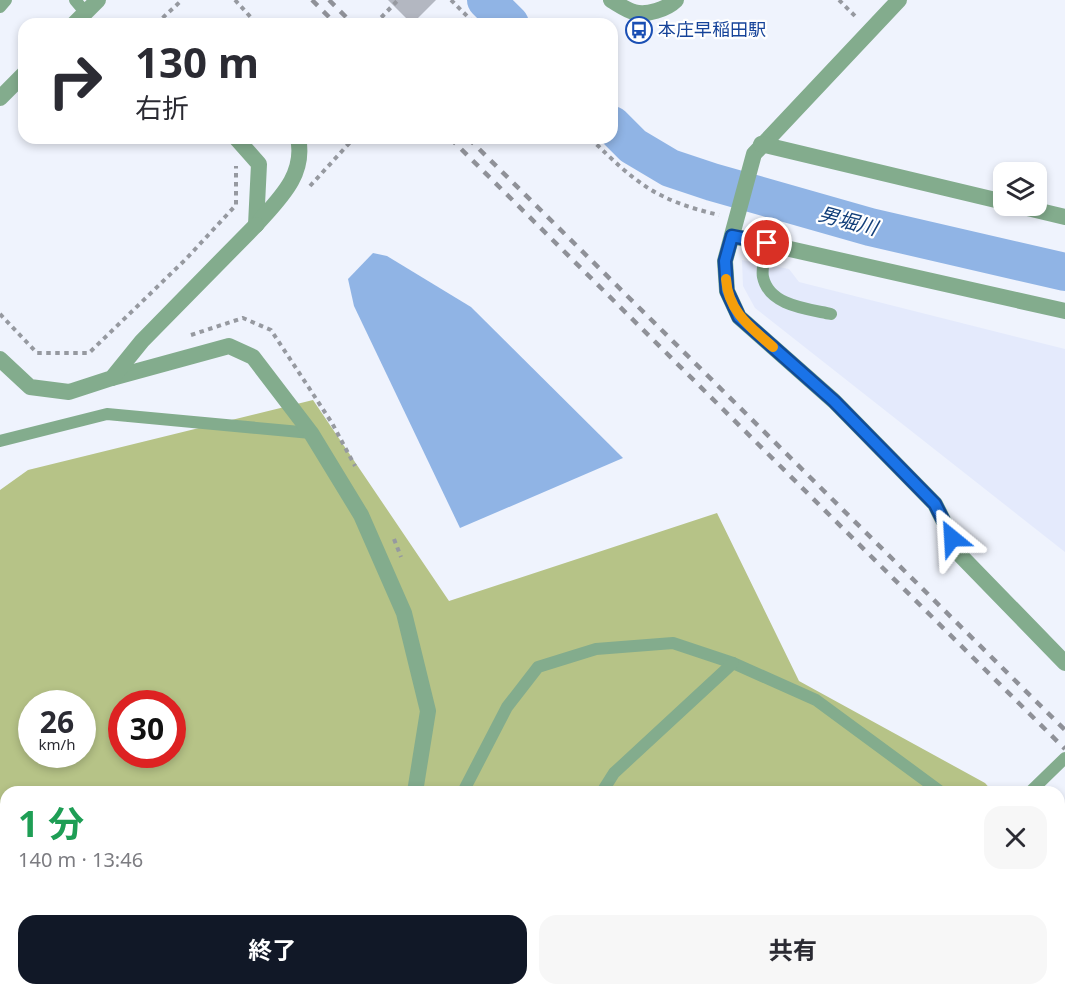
<!DOCTYPE html>
<html lang="ja">
<meta charset="utf-8">
<style>
body{margin:0;font-family:"Noto Sans","Noto Sans JP",sans-serif;background:#f7f7f7;color:#2b2b33;height:100vh;display:flex;flex-direction:column;font-size:22px;white-space:nowrap}
*{box-sizing:border-box;margin:0}
p{font-size:20px;color:#7c7c81}
.icon{flex:none;width:33px;height:33px;fill:none;stroke:currentColor;stroke-width:2;stroke-linecap:round;stroke-linejoin:round}
.map{position:relative;flex:1;overflow:hidden}
.sheet{position:absolute;left:0px;top:786px;width:1065px;height:210px;display:flex;flex-direction:column;background:#fff;border-radius:18px 18px 0 0;box-shadow:0 3px 9px #0003}
.sheet>*{flex:none}
.top-card{position:absolute;left:18px;top:18px;width:600px;height:126px;border-radius:18px;box-shadow:0 3px 9px #0003;background:#fff;color:#2b2b33;overflow:hidden}
.controls{position:absolute;left:993px;top:162px;display:grid;gap:12px}
.controls a{display:grid;place-items:center;width:54px;height:54px;border-radius:12px;background:#fff;box-shadow:0 3px 9px #0003;font-size:30px}
.speed{position:absolute;left:18px;top:690px;display:flex;gap:12px;font-size:30px;font-weight:700;text-align:center}
.speed>*{display:grid;place-content:center;width:78px;height:78px;border-radius:50%;background:#fff;box-shadow:0 3px 9px #0003;line-height:1}
.speed small{font-size:15px;font-weight:400}
.speed .limit{border:9px solid #d22;background:#fff;color:#111}
.pin{position:absolute;display:grid;place-items:center;width:51px;height:51px;color:#fff;margin:-26px;border:3px solid #fff;border-radius:50%;box-shadow:0 2px 6px #0007}
.me{position:absolute;width:66px;margin:-33px;rotate:333deg;stroke-linejoin:round;filter:drop-shadow(0 0 4px #0008)}
.turn{display:flex;align-items:center;gap:21px;height:126px;padding:0 18px;font-size:27px}
.turn .icon{width:78px;height:78px;stroke-width:2.5}
.turn b{display:block;font-size:42px;line-height:51px}
.round{display:grid;place-items:center;flex:none;width:63px;height:63px;border-radius:18px;background:#f7f7f7}
.head{display:flex;align-items:center;justify-content:space-between;height:102px;padding:0 18px}
h1{font-size:36px;font-weight:700;line-height:45px;color:#1e9e55}
.button{display:flex;gap:12px;margin-top:auto;padding:12px 18px}
.button a{flex:1;height:69px;border-radius:18px;background:#111827;color:#fff;font-size:24px;font-weight:700;line-height:69px;text-align:center}
.button a+a{background:#f7f7f7;color:#2b2b33}
.map>svg:first-child{display:block}
.built{fill:#e4eafc}
.forest{fill:#b6c387;fill-rule:evenodd}
.water{fill:#90b4e5}
.lines{fill:none;stroke-linecap:round;stroke-linejoin:round}
.river{stroke:#90b4e5;stroke-width:38}
.building{fill:#b3b7c1}
.path{stroke:#9699a0;stroke-width:4;stroke-dasharray:4.5 4.5;stroke-linecap:butt}
.service{stroke:#83ac8d;stroke-width:12}
.minor{stroke:#83ac8d;stroke-width:16}
.tertiary{stroke:#83ac8d;stroke-width:16}
.rail{stroke:#8f9198;stroke-width:4.5;stroke-dasharray:8 8;stroke-linecap:butt}
.route-casing{stroke:#114b97;stroke-width:15}
.route{stroke:#1a73e8;stroke-width:10}
.slow{stroke:#f59e0b;stroke-width:10}
.labels{text-anchor:middle;stroke-width:4.5;stroke-linejoin:round;paint-order:stroke}
.transit-label{font-size:18px;fill:#164399;stroke:#fff;text-anchor:start}
.water-label{font-size:20px;font-style:italic;fill:#123f7a;stroke:#fff}
</style>
<div class="map">
<svg width="1065" height="996" viewBox="0 0 1065 996">
<rect width="100%" height="100%" fill="#eff3fd"/>
<path class="built" d="M742,260L789,269L799,282L1065,349V552L755,308L743,286Z"/>
<path class="forest" d="M313,400L449,601L717,513L799,681L985,783L993,792H6V990H1059V861L1065,867V996H0V490L28,470ZM32,704H82V754H32ZM122,704H172V754H122Z"/>
<path class="water" d="M373,253L387,256L471,307L623,458L460,528L354,306L348,279Z"/>
<g class="lines">
<g class="river">
<path d="M486,0L510,24"/>
<path d="M612,125L633,146L670,168L712,182L870,227L1065,272"/>
</g>
</g>
<path class="building" d="M388,0H436L412,24Z"/>
<g class="lines">
<g class="path">
<path d="M235,0L257,24"/>
<path d="M451,0L475,24"/>
<path d="M839,0L858,19"/>
<path d="M156,24L182,0"/>
<path d="M375,24L398,0"/>
<path d="M590,138C636,183 655,200 719,215"/>
<path d="M310,186L354,138"/>
<path d="M0,314L37,353H89L186,259L236,205V166"/>
<path d="M191,335L243,318L271,330L332,423L355,466"/>
<path d="M394,539L401,557"/>
</g>
<g class="service">
<path d="M75,0L86,13"/>
<path d="M0,7L6,0"/>
<path d="M767,244C766,253 761,268 763,277C769,306 808,309 831,314"/>
<path d="M0,441L107,414L311,433"/>
<path d="M463,792L507,707L538,667L596,649L673,643L733,663L816,700L941,792"/>
<path d="M602,792L614,773L733,663"/>
<path d="M1030,792L1065,758"/>
<path d="M365,996L367,990"/>
<path d="M563,996L564,990"/>
</g>
<g class="minor">
<path d="M899,0L754,154L725,261L727,291L739,317L834,401L935,504L961,556L1065,663"/>
<path d="M236,138L259,164L256,225"/>
<path d="M761,144L1004,202"/>
<path d="M1019,206L1065,217"/>
<path d="M256,225C279,199 306,175 298,138"/>
<path d="M732,236L1065,311"/>
<path d="M112,378L229,346L253,357L311,433L361,515L404,613L428,711L415,792"/>
</g>
<g class="tertiary">
<path d="M611,0C618,4 626,10 634,12C646,16 667,9 676,0"/>
<path d="M74,24L98,0"/>
<path d="M0,98L24,74"/>
<path d="M0,359L30,387L69,392L112,378L142,341L256,225"/>
</g>
<g class="rail">
<path d="M312,0L336,24"/>
<path d="M329,0L353,24"/>
<path d="M450,138L1065,749"/>
<path d="M468,138L1065,730"/>
</g>
</g>
<g class="lines">
<defs>
<path id="route" d="M767,243L732,236L725,261L727,291L739,317L834,401L935,504L952,538"/>
</defs>
<use href="#route" class="route-casing"/>
<use href="#route" class="route"/>
<path class="slow" d="M726,279C728,311 750,327 773,347"/>
</g>
<defs>
<symbol id="bus-ring" viewBox="-11 -11 22 22"><circle r="9.5" fill="#fff" stroke="#1a4fb4" stroke-width="1.5"/><path d="M-5-6H5V4H4V6H2V4H-2V6H-4V4H-5ZM-3.5-4V0h7V-4ZM-3.5 1.2v1.5H-2V1.2ZM2 1.2v1.5H3.5V1.2Z" fill="#1a4fb4"/></symbol>
</defs>
<g fill-rule="evenodd">
<use href="#bus-ring" x="624" y="15" width="30" height="30"/>
</g>
<g class="labels">
<g class="transit-label">
<text x="658" y="36">本庄早稲田駅</text>
</g>
<g class="water-label">
<text transform="translate(848 221) rotate(15)" y="7">男堀川</text>
</g>
</g>
</svg>
<div class="controls">
<a><svg class="icon" aria-label="layers" viewBox="0 0 24 24"><path d="M12 4l9 5-9 5-9-5zM3 14l9 5 9-5"/></svg></a>
</div>
<div class="speed"><div>26<small>km/h</small></div><div class="limit">30</div></div>
<div class="pin" style="left:767px;top:243px;background:#d93025"><svg class="icon" aria-label="arrive" viewBox="0 0 24 24"><path d="M6 21V4h12l-3 4 3 4H6"/></svg></div>
<svg class="me" style="left:952px;top:538px" viewBox="-20 -20 40 40"><path d="M0-17L14 15 0 8-14 15z" fill="#1a73e8" stroke="#fff" stroke-width="4"/></svg>
<div class="top-card">
<div class="turn"><svg class="icon" aria-label="right" viewBox="0 0 24 24"><path d="M7 20v-9h11M14 6l5 5-5 5"/></svg><div><b>130 m</b>右折</div></div>
</div>
<section class="sheet">
<div class="head"><div><h1>1 分</h1><p>140 m · 13:46</p></div><a class="round"><svg class="icon" aria-label="close" viewBox="0 0 24 24"><path d="M6 6l12 12M18 6L6 18"/></svg></a></div>
<div class="button"><a>終了</a><a>共有</a></div>
</section>
</div>
